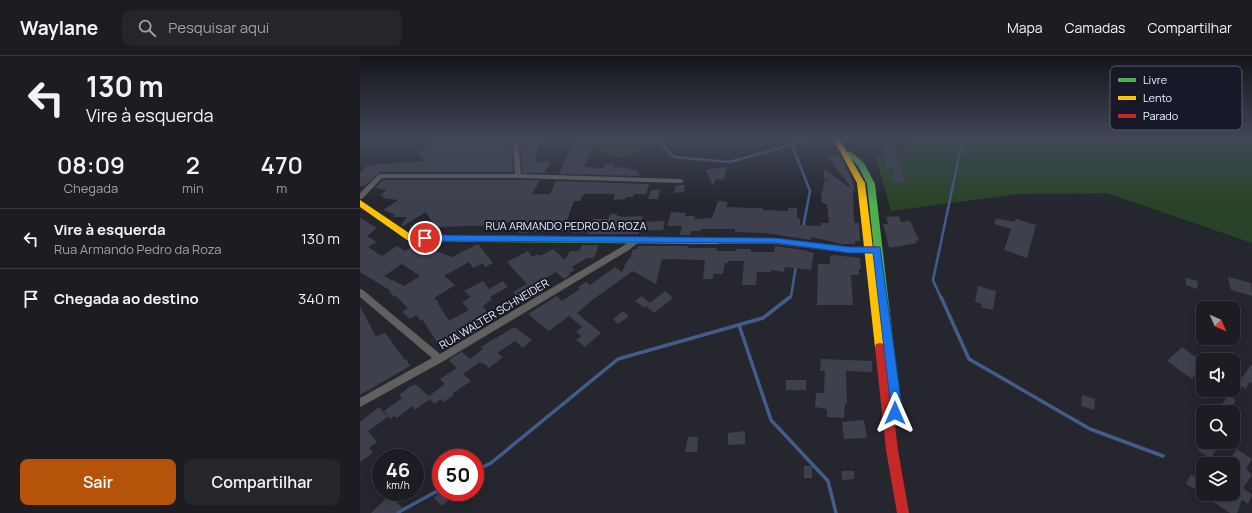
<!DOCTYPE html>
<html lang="pt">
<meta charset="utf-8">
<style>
body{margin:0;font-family:Manrope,sans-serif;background:#25252a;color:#f1f3f6;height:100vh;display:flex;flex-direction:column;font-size:15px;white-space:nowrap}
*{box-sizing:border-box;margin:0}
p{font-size:13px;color:#a0a1a5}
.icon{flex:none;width:22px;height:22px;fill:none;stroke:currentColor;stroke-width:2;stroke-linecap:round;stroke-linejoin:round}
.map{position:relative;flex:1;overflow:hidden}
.details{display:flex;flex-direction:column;background:#1c1c22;width:360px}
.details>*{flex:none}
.hud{background:#1c1c22;color:#f1f3f6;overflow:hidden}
.needle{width:26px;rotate:135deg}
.controls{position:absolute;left:836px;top:245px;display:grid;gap:8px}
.controls a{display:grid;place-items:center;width:44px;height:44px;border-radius:8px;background:#1c1c22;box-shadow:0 4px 16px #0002,0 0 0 1px #3a3a40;font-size:20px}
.speed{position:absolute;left:12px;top:393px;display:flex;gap:8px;font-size:20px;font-weight:700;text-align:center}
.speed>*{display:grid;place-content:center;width:52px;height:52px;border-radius:50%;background:#1c1c22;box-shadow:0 4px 16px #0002,0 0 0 1px #3a3a40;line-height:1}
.speed small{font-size:10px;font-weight:400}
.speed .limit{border:6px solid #d22;background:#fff;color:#111}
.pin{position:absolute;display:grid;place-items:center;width:34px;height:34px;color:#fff;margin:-17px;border:2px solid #fff;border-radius:50%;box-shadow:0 1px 4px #0007}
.me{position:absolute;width:44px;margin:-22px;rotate:0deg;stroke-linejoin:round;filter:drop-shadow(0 0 3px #0008)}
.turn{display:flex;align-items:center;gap:14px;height:84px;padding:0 20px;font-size:18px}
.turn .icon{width:52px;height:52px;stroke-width:2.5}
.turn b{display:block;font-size:28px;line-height:34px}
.eta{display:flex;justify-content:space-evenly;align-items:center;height:68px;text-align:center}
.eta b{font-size:24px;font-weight:600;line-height:28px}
.action{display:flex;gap:8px;margin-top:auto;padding:8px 20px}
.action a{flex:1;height:46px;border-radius:8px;background:#b45309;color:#fff;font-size:16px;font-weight:600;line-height:46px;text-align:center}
.action a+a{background:#25252a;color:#f1f3f6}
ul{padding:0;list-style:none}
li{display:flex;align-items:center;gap:12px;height:60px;padding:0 20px;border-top:1px solid #3a3a40}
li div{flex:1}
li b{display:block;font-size:15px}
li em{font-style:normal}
header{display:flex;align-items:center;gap:24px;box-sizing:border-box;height:56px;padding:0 20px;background:#1c1c22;border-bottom:1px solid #3a3a40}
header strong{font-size:19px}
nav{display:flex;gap:22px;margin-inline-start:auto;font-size:14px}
.search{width:280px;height:36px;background:#25252a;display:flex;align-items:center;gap:10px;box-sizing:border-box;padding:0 14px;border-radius:8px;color:#a0a1a5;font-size:15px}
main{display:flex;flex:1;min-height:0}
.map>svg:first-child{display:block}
.green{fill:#294328}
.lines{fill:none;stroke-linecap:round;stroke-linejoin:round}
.stream-far1{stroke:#425c8b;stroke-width:2.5}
.stream{stroke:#425c8b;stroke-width:3.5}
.building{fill:#3f404e;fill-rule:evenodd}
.street{fill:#60605e;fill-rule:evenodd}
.fast{fill:#4caf50;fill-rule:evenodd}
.slow{fill:#ffc107;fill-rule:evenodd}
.jam{fill:#c62828;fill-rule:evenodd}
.route{fill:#1a73e8;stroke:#114b97}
.labels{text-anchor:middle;stroke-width:4;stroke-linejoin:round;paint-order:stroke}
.street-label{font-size:11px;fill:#f0f2fd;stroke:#181928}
.key{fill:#181928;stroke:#595a68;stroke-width:1}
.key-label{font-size:11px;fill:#f0f2fd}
</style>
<header>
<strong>Waylane</strong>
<div class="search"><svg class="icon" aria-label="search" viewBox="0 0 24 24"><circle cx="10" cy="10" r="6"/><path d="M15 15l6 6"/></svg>Pesquisar aqui</div>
<nav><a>Mapa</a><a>Camadas</a><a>Compartilhar</a></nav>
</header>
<main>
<section class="details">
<div class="hud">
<div class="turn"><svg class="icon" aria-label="left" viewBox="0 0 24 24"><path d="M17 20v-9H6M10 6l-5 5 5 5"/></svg><div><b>130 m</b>Vire à esquerda</div></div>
</div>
<div class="eta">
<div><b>08:09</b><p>Chegada</p></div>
<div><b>2</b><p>min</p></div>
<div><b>470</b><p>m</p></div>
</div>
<ul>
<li><svg class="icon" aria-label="left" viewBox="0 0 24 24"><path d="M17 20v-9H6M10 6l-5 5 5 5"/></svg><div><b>Vire à esquerda</b><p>Rua Armando Pedro da Roza</p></div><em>130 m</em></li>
<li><svg class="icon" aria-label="arrive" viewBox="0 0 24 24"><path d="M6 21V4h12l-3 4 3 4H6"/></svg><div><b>Chegada ao destino</b></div><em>340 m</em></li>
</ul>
<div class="action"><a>Sair</a><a>Compartilhar</a></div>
</section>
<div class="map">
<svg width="892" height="457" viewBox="0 0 892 457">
<rect width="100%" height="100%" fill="#25262e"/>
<g class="green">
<path d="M214,83H302L294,91L256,103Z"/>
<path d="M567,83H892V187L747,137L658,138L531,155L516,101Z"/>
</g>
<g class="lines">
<g class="stream-far1">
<path d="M296,83L314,101L369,106L432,89L444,83"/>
<path d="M432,89L450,135L443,172"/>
<path d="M429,242L431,241L436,209"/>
<path d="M581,242L573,224L601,91L606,83"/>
</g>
<g class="stream">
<path d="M581,241L609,303L730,373L803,400"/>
<path d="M379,269L411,364L468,425L476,457"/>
<path d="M115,415L131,407L258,303L403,262L430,241"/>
<path d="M37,457L81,433"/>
</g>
</g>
<g class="building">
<path d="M78,83H151L153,116H20L4,130H0V117L8,109L65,105L58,96Z"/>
<path d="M160,83H180L175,106L191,105L184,117H162Z"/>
<path d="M234,88L224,111L243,112L245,108H254L253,111L271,112L270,114H277L276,117H280L279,120L199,118L212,89Z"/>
<path d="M535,89L539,104L546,128L530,124L535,113L527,114L522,91Z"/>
<path d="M477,99L483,105L492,124L495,137L468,101Z"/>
<path d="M367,111L364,124L356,123L353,130L346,114L356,112Z"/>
<path d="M464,113L493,134L494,167H499L500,183V185H495V188H482L451,181V184L405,177L375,176V173H341V175H331L330,179H320L322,170H307L311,156L326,157L325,160H335L334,163L352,162L358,145L368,146L366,151L394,152H403V154L428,155V152H437V162H440V169L461,170V167H469L467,148L462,147L461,135H463L464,125L469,126L464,122Z"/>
<path d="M23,124H180L172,138H190L196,125L289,128L286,138H274L273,141H266L265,143L253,144L255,138H224L220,145H214L206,167L232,166L233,163H248L250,158H257V160H261V161L283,160L281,166L305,165L303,174L279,175V178H227L228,176L213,177L214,174L158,177L163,166L146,167L145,169L75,171L66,156L43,170L41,169L47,161H33L35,159L23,154L38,144L22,142L24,140L20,139L27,134L15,132Z"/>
<path d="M316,129H325L324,136L314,137Z"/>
<path d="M291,134H300L298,143H288Z"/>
<path d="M539,160L541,166L550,165L559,184L556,185L557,187L529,192L523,168H528L526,161Z"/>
<path d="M0,162L17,172L7,180L17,186L8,191L22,200L37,190L45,195L57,188L92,201L118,188L133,207L125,211L123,207L113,212L109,206L84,220L95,229L74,242L79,247L78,248L89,265L109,254L102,246L111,241L104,235L123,225L129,233L143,225L148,231L130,241L132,243L123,250L133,265L88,291L85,287L79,290L63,264L61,265L56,259L50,263L42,256L48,252L36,240L35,241L29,236L31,235L0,216ZM42,208L60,220L44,230L24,220Z"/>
<path d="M636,162L654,166L656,163L676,169L667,202L644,194L651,173L634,168Z"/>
<path d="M222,189H239L234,202H227L212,211L215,214L209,217L210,219L204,223L196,216L182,224L188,229L183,236L162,248L153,236L167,228L147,206L168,195L172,201L178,198L180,200L193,193L205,204L210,195H219Z"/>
<path d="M278,190H328L327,192H357L356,195H376V193H391V196H414L415,190L449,195L448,196L454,197L451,214L425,211L424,216L411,214V216H397L396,229H382L384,205H368V207H365L363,218H353V223H343L345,204L302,203L296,228L273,215L228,247H229L217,257L241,277L225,291L216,284L222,280L216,276L222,271L209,260L189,275L168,258L197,240L202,245L220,233L218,231L226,226L230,229L255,211L262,216L268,203H270L273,193H277Z"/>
<path d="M474,199L500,202L501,213H499V219H491L493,249H457L458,208H470V200Z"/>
<path d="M868,221L891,227L892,240L871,234Z"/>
<path d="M826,222L838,225L837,233L826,229Z"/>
<path d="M618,230L636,235L633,254L621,251L622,248L615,246Z"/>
<path d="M305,235L313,242L294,257L286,250L284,252L275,245L282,240L290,247Z"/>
<path d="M0,250L16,281L25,277L45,304L46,303L50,310L0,339Z"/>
<path d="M263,255L269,260L258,268L253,263Z"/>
<path d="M154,271L172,284L163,292L155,285L137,297L143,301L129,312L124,307L122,308L120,306L103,318L111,325L92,338L94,339L84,346L81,343L74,348L70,343L55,354L52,350L37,362L34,360L30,363L24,355L42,342L39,339L52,329L53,330L55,328L69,340L85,328L80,323L97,312L89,305L94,300L102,296L110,303L123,293L121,291Z"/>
<path d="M822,291L843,306L832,323L807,305Z"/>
<path d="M461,303L512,305V315L510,316L486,315L487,348H485L484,362L467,361V353L455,351L456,337H464L465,315H460Z"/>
<path d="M892,308V327L889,326L886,333L877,328Z"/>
<rect x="426" y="324" width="20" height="10"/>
<path d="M722,339L735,343L734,354L721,350Z"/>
<path d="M869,339L876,344L868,356L860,351Z"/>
<path d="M19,351L28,361L8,375L17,386L9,392L13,397L0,406V366Z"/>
<path d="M504,364L507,382L484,383L482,366Z"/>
<path d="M385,375V388L368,389V377Z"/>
<path d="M328,381H338L337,396H325Z"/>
<path d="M843,384V386H846L856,393L851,403L838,394Z"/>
<path d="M877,393L892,403L886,413L892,419L883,432L892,439L888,448L882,444L877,457H870L852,445L855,438H873V408H866Z"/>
<rect x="444" y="410" width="8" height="12"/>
<path d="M482,415H494V423L482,424Z"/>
<path d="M831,418L839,424L834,433L826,428Z"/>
<path d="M33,436H47L36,446L42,451L36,457H11Z"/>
<path d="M79,437L88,445L82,450L74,442Z"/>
</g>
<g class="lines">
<g class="street">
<path d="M152,83H158L161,118L321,123L324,125L321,127L158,122H22L2,143H0V137L18,119L20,118H155Z"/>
<path d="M277,180L281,183L280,185L269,194L82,306L0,351V342L72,302L0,241V233L3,234L80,298L263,190Z"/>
</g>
<g class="fast">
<path d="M489,95L491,96L504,107L515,128L540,344V365L538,369L534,370L530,369L528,365L530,344L507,128L498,110L485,97Z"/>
<path d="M114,180L358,182L362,185L358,188L114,186L110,183Z"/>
</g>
<g class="slow">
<path d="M478,84L481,86L505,127L525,291L524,294L520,295L516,294L515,291L497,127L475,86Z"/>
<path d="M0,144L52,179L114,180L118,183L114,186L47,184L0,151Z"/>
</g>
<g class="jam">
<path d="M358,182H415L490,191L517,190L521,193L517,196L490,197L415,188H358L354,185Z"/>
<path d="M520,287L524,288L525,291L538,394L549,457H537L526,394L515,291L516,288Z"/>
</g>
</g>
<linearGradient id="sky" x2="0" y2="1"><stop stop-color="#141519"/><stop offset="0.56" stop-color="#404757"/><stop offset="1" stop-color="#404757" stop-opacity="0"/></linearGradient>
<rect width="892" height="147" fill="url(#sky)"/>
<path class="route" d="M65,179L415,182L490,191H520L541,344L539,360L535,362L531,360L529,357L530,344L513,197H490L415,187L65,185L61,182Z"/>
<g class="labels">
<g class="street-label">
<text x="206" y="174">RUA ARMANDO PEDRO DA ROZA</text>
<text transform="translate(134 258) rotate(-31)" y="4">RUA WALTER SCHNEIDER</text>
</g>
</g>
<rect x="750" y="10" width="132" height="64" rx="6" class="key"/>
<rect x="758" y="22" width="18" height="4" fill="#4caf50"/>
<rect x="758" y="40" width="18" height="4" fill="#ffc107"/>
<rect x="758" y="58" width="18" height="4" fill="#c62828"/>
<g class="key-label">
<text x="783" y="28">Livre</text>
<text x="783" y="46">Lento</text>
<text x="783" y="64">Parado</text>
</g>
</svg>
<div class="controls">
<a><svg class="needle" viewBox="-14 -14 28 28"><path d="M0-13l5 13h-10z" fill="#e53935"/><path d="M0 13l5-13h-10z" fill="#a0a1a5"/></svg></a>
<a><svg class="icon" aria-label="sound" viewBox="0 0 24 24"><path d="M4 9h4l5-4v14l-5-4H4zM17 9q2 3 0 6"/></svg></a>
<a><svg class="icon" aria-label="search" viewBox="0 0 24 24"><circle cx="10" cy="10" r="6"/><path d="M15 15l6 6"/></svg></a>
<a><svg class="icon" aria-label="layers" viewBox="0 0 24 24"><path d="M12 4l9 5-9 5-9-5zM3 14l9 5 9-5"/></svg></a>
</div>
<div class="speed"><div>46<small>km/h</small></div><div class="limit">50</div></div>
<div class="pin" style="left:65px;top:182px;background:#d93025"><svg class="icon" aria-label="arrive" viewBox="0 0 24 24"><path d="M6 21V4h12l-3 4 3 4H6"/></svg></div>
<svg class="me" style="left:535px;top:357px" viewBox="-20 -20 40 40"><path d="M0-17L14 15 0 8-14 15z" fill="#1a73e8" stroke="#fff" stroke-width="4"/></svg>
</div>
</main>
